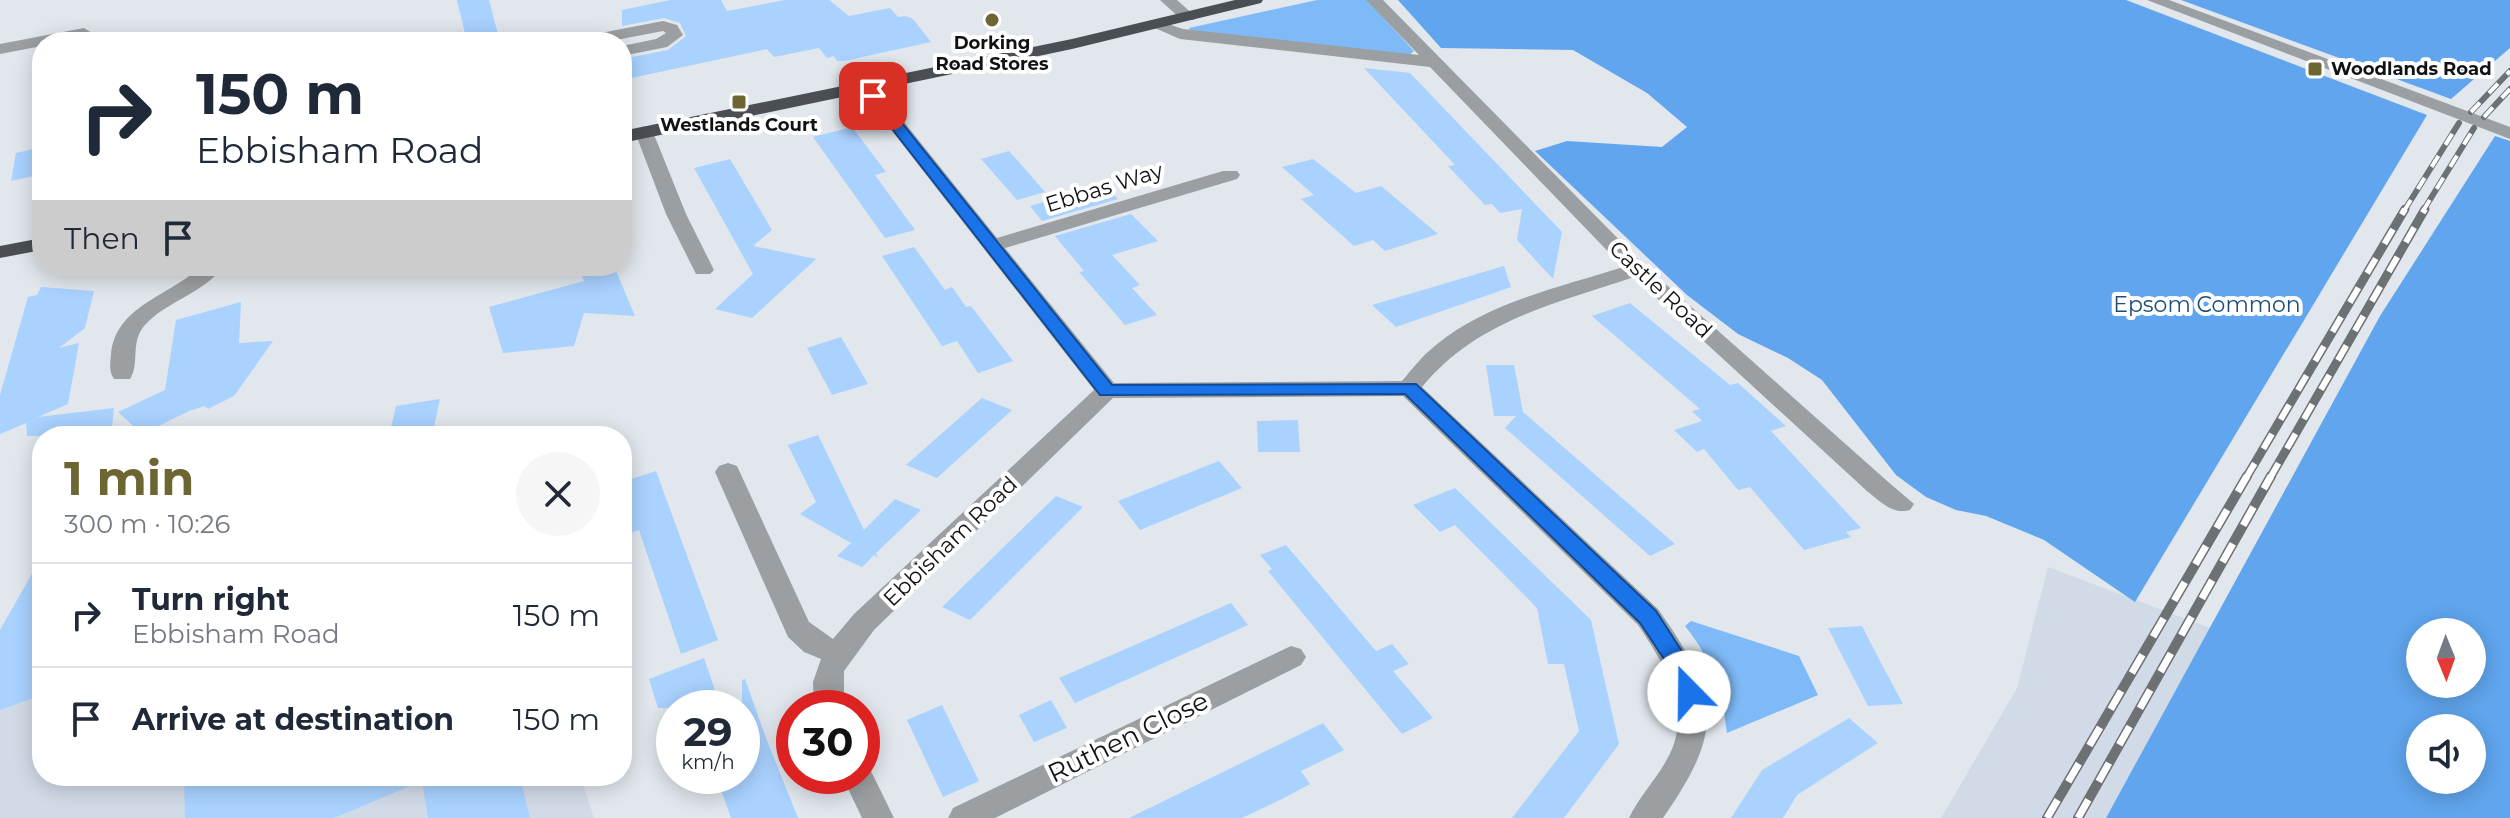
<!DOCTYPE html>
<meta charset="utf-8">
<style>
body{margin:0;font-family:Montserrat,sans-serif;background:#f6f6f7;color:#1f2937;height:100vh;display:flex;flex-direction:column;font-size:30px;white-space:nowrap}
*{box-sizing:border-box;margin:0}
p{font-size:26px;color:#747a83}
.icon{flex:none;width:44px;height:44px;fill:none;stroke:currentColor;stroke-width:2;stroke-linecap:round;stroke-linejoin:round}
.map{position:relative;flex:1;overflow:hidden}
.panel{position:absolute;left:32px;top:426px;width:600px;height:360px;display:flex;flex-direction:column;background:#fff;border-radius:32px;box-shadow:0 4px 20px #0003}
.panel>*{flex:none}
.hud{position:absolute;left:32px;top:32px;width:600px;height:244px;border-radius:32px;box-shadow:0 4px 20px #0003;background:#fff;color:#1f2937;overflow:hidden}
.needle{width:52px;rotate:179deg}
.buttons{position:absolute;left:2406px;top:618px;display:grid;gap:16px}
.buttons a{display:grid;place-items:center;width:80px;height:80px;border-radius:50%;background:#fff;box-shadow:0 4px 20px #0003;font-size:40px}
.speed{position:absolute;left:656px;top:690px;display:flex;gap:16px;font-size:40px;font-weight:700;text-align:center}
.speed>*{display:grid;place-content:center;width:104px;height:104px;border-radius:50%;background:#fff;box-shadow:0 4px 20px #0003;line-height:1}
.speed small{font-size:20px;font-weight:400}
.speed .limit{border:12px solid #d22;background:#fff;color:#111}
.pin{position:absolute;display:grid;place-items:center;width:68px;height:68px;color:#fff;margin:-34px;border-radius:16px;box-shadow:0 4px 12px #0006}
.me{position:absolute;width:88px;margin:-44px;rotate:338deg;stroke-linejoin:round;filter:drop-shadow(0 0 6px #0008)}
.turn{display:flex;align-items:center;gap:28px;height:168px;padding:0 32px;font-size:36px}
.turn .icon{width:104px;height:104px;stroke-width:2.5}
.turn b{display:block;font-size:56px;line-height:68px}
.then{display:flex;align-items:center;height:76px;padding:0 32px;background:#0003;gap:16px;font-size:30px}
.round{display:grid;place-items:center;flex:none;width:84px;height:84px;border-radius:42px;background:#f6f6f7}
.headline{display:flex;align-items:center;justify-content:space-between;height:136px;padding:0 32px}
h1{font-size:48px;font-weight:700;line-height:60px;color:#6d6532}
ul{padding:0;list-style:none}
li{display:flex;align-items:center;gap:24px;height:104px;padding:0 32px;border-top:2px solid #e0e1e3}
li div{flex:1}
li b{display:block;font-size:30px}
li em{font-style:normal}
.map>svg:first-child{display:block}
.built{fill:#d1dbe7}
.green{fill:#7fbaf8}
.forest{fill:#60a5ed;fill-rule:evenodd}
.building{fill:#a9d2ff}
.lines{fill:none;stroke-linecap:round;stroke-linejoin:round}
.minor{fill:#9c9fa1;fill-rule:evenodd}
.highway{fill:#4b4f54;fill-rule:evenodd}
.rail-far2-casing{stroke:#6d7174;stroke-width:6}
.rail-far1-casing{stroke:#6d7174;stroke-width:9}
.rail-casing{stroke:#6d7174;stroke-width:10}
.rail-far2{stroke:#fff;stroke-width:4;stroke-dasharray:13;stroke-linecap:butt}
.rail-far1{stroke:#fff;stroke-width:6;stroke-dasharray:17;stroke-linecap:butt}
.rail{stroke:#fff;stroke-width:7;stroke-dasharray:21;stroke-linecap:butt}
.route{fill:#1a73e8;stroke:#114b97;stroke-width:2}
.poi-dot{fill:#6d6532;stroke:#fff;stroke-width:3}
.labels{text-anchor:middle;stroke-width:8;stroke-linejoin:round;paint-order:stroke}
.far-poi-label{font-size:18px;font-weight:bold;fill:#101214;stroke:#fff}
.street-label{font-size:22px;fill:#101214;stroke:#fff}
.park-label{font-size:22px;fill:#1d4d7b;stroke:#fff}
.near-street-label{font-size:26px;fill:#101214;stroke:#fff}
</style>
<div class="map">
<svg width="2510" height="818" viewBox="0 0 2510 818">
<rect width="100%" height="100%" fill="#e1e7ed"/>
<g class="built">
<path d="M2048,567L2290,658L2202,818H1941L2017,688Z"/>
<path d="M42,639V776H580L594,818H0V654Z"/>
</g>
<g class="green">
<path d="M1317,0H1367L1414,51L1409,55L1190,31L1189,28Z"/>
<path d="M1691,621L1799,656L1818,695L1727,733C1722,692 1712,659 1685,626Z"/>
</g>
<g class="forest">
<path d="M1398,0H2126L2427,115L2135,602L2044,540L1986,516L1956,510L1926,497L1896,475L1822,380L1788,358L1738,334L1687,295L1535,151L1567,141L1662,147L1687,127L1647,93L1573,50L1441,48Z"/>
<path d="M2181,0H2510V48L2451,99Z"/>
<path d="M2495,136L2510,141V818H2106L2380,316ZM2420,632H2472V684H2420ZM2420,728H2472V780H2420Z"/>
</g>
<g class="building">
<path d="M457,0H489L500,42H467Z"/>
<path d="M670,0H721L727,11L785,0H829L849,16L890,8L898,17L906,16L913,19L931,42L844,61H837L834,56L827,58L819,48L774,57L767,49L622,80V59L668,50L686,36L680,23L664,18L622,26V10Z"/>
<path d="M1364,68L1410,73L1562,232L1553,279L1517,240L1522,209L1500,213L1492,204L1485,205L1448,166L1455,165Z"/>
<path d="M852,127L886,172L875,175L915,230L885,238L813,137Z"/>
<path d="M42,147V174L11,181L16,153Z"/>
<path d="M1009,151L1018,161L1045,192L1017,200L981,159Z"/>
<path d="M730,159L772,230L753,246L816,259L752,318L715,309L753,274L694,168Z"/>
<path d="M1313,159L1356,193L1381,186L1438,234L1385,251L1373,240L1354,246L1301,199L1314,195L1282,167Z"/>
<path d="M1104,185L1118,199L1042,221L1030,206Z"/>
<path d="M1131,214L1158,241L1112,255L1140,285L1132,288L1157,315L1125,325L1079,272L1084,271L1055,236Z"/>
<path d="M914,247L945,290L952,287L966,307L971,306L1013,361L978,373L957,341L942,346L882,256Z"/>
<path d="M578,266H614L635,316L584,313L574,346L503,353L489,307L584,281Z"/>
<path d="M1504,266L1511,287L1396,327L1372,305Z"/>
<path d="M41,287L94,291L85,328L59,348L79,343L68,404L38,417L114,408L111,436H27L26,423L0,434V395L28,297L37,295Z"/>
<path d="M241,302L239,343L273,341L234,396L208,409L205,406L189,411L142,434L118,412L165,390L176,320Z"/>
<path d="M1630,303L1730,385L1738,383L1786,426L1771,431L1861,528L1846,532L1851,537L1804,550L1750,487L1738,490L1704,449L1697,452L1674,430L1702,421L1692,411L1700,409L1592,316Z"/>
<path d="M841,337L868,384L832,395L807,348Z"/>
<path d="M1486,365H1514L1523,412L1675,544L1650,556L1505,428L1516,416H1494Z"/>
<path d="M982,398L1012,410L937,478L906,465Z"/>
<path d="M440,399L432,436H389L396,406Z"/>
<path d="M1298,420L1300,452H1258L1257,421Z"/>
<path d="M818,435L864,530L895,499L921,510L876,553L878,558L874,555L862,567L837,556L851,543L800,514L816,502L788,445Z"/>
<path d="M1219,461L1242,488L1140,530L1118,501Z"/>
<path d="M656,471L718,640L681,654L639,530L622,536V482Z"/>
<path d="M1455,488L1591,620L1619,744L1564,818H1512L1579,731L1564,664H1548L1537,608L1455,525L1440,532L1413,505Z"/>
<path d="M1056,496L1083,507L970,620L942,607Z"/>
<path d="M1286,545L1376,651L1392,644L1409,664L1393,671L1433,718L1402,734L1268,571L1272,569L1260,555Z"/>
<path d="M42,556V695L0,710V630Z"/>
<path d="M1231,603L1248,625L1075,703L1059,678Z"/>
<path d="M1862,626L1881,663L1903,704L1868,706L1828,628Z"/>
<path d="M704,658L721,708H658L649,679Z"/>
<path d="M745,679L766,738L798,818H731L716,776H742V680Z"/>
<path d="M1051,700L1067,728L1034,742L1019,715Z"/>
<path d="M942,705L979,781L943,797L907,720Z"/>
<path d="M1849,718L1878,743L1797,795L1783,818H1731L1762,770Z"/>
<path d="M1323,723L1344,750L1301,771L1310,784L1282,799L1242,818H1129Z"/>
<path d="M184,776H520L530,818H428L422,781L334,818H185Z"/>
</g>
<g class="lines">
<g class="minor">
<path d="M1160,0H1177L1196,17L1194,20H1182Z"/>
<path d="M1366,0H1383L1644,265L1886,480L1914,504L1910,510C1893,515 1881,502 1868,492L1634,277C1555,304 1477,320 1422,387L1658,609C1720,697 1725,729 1663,818H1629C1639,797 1655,781 1666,761C1695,713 1665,665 1638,625L1403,396L1113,398L874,630L844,671V708H814L813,682L821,659L804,652L788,637L715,472L719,466L728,463L737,466L809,622L833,639L854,614L1094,390L860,90L857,86L860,82H872L997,238L1223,171H1237L1240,175L1237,179L1005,248L1114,383L1402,381C1413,368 1423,355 1436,345C1488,302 1561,287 1623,267L1430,67L1180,39L1148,25L1156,20L1183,29L1419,55Z"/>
<path d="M2147,0H2169L2510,127V139Z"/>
<path d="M663,21L677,25L683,35L667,47L622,56V46L656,39L666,33L663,31L606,42H572L580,37Z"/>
<path d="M84,28L92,33L90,36L42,42V46L0,54V44Z"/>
<path d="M644,126L653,132L686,214L714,270L710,274H696L666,214L635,132Z"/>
<path d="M201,266H224C203,294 166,301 144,326C130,343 140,364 130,379H114C109,372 110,364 111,355C115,305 171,296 201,266Z"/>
<path d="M1291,646L1301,649L1306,657L1301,665L995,818H948L953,808Z"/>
<path d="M862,764L869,767L894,818H862L842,776H862Z"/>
</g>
<g class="highway">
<path d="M1235,0H1263L1261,3L1072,49L622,143V131L1072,39Z"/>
<path d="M42,238V250L0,258V246Z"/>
</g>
<defs>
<g id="rail-far2">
<path d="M2471,112L2510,71"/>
<path d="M2484,117L2510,89"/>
<path d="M2404,211L2459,123"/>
<path d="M2423,211L2474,128"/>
</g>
<g id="rail-far1">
<path d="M2246,478L2405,209"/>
<path d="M2270,478L2425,209"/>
</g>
<g id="rail">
<path d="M2047,818L2247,476"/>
<path d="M2078,818L2271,476"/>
</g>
</defs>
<use href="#rail-far2" class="rail-far2-casing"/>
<use href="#rail-far1" class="rail-far1-casing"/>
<use href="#rail" class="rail-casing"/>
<use href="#rail-far2" class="rail-far2"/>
<use href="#rail-far1" class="rail-far1"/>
<use href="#rail" class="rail"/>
</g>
<path class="route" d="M873,92L878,93L1112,385L1416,384L1656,611L1685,656L1700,692L1697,699L1689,701L1681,699L1668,665L1640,623L1405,394L1100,395L868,98L867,96Z"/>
<g class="poi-dot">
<circle cx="992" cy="20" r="8"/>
<rect x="2307" y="61" width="16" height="16" rx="4"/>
<rect x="731" y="94" width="16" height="16" rx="4"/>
</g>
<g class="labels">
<g class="far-poi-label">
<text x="992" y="49">Dorking<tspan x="992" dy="21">Road Stores</tspan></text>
<text x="2331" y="75" text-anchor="start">Woodlands Road</text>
<text x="739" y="131">Westlands Court</text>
</g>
<g class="street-label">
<text transform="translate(1104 187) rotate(-17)" y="8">Ebbas Way</text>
<text transform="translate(1661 289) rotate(43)" y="8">Castle Road</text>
<text transform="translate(950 541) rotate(-44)" y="8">Ebbisham Road</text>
</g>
<g class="park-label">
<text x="2207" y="312">Epsom Common</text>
</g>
<g class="near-street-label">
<text transform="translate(1128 737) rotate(-26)" y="9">Ruthen Close</text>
</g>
</g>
</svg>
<div class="buttons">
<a><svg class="needle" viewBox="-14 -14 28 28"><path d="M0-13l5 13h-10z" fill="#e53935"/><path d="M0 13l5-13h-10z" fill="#747a83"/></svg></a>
<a><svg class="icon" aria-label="sound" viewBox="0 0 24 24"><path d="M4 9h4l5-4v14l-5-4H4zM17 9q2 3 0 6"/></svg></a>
</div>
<div class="speed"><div>29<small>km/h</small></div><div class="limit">30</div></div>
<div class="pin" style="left:873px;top:96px;background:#d93025"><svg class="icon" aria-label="arrive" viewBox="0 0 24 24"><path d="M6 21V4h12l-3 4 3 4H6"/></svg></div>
<svg class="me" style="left:1689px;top:692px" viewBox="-20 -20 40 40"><circle r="19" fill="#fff"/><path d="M0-13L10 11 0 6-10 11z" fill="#1a73e8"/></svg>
<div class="hud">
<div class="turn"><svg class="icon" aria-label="right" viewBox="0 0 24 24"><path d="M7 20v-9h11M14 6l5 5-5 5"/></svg><div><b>150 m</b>Ebbisham Road</div></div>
<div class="then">Then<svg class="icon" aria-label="arrive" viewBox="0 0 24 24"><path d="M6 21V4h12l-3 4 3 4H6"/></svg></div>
</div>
<section class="panel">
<div class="headline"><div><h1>1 min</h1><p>300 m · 10:26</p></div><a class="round"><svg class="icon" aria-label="close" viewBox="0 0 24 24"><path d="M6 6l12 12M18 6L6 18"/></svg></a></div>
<ul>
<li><svg class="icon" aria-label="right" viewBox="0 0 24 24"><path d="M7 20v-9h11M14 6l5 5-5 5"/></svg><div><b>Turn right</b><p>Ebbisham Road</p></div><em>150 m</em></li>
<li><svg class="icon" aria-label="arrive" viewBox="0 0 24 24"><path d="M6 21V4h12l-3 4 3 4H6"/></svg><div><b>Arrive at destination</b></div><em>150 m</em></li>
</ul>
</section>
</div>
